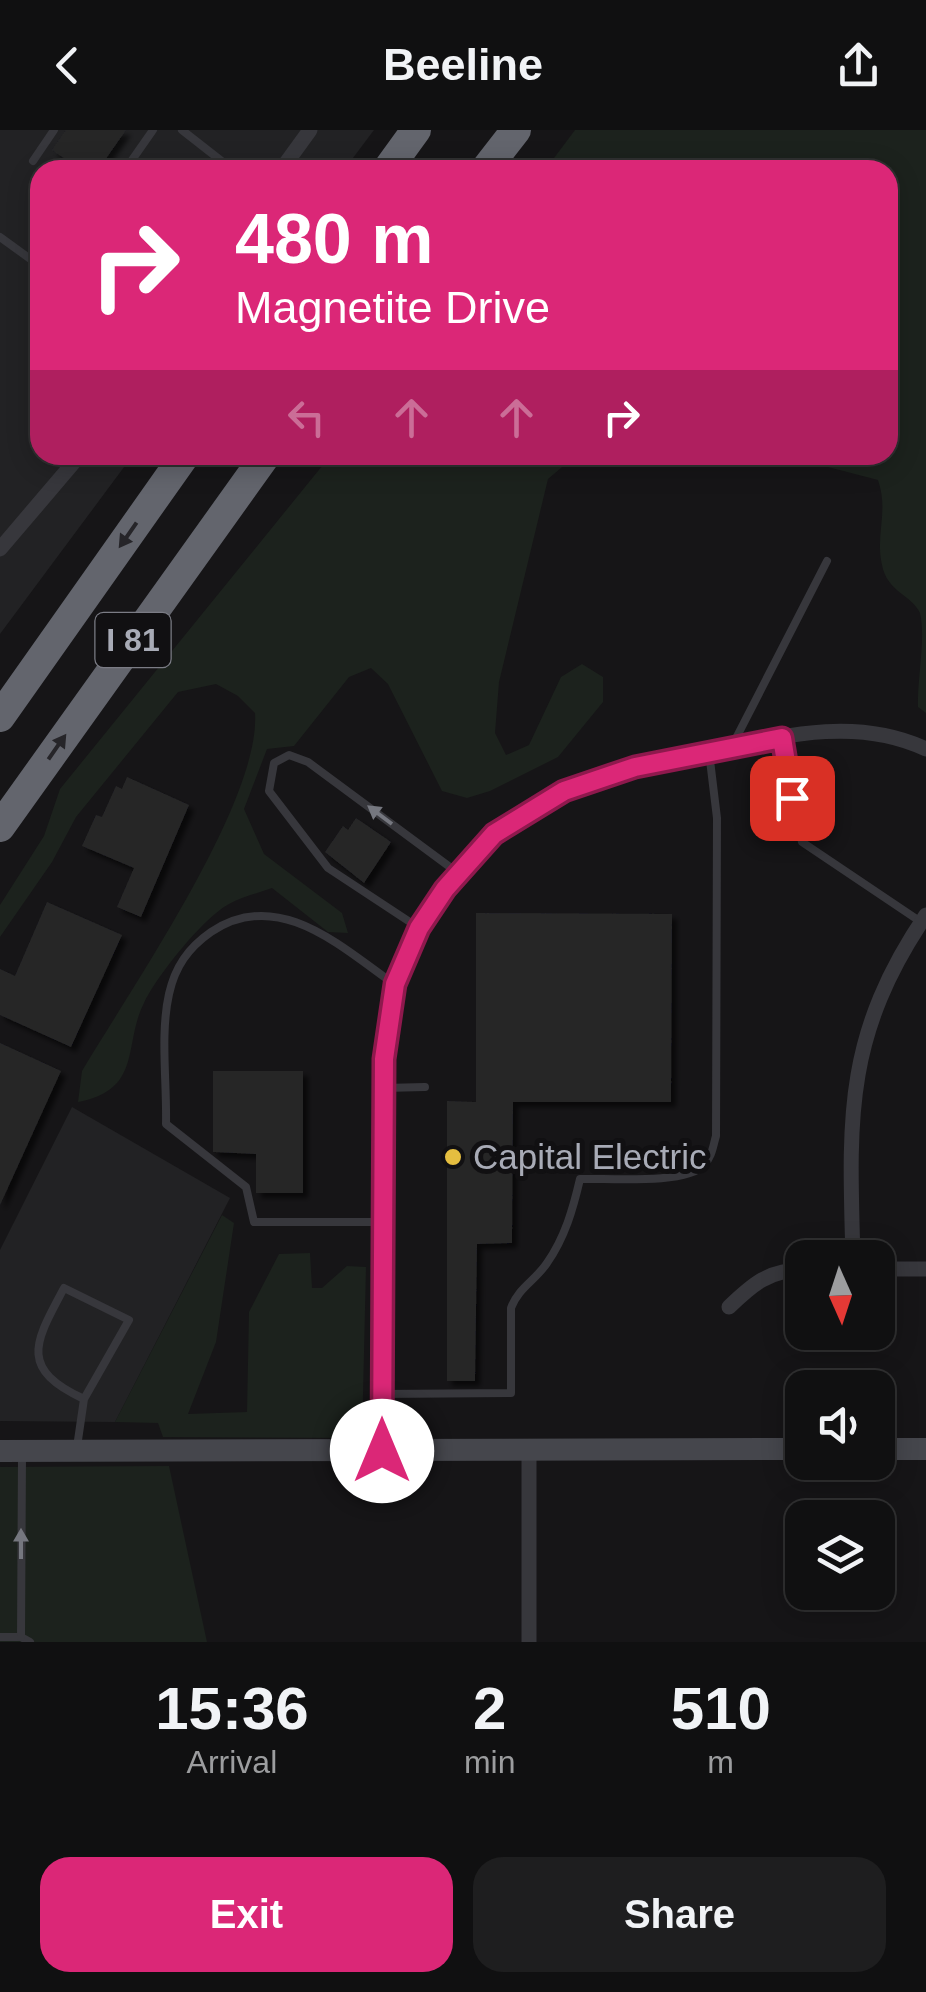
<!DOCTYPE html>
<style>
body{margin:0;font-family:Helvetica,sans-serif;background:#1e1e1f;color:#f1f3f6;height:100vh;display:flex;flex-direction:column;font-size:38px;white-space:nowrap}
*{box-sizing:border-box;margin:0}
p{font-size:32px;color:#9c9d9f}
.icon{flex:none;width:55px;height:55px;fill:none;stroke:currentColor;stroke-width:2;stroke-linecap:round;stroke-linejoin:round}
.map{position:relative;height:1512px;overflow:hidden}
.side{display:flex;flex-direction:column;background:#101011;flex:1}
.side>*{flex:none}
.guide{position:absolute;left:30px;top:30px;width:868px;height:305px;border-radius:30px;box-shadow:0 5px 25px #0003,0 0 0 2px #303031;background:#db2777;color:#fff;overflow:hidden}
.needle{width:65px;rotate:177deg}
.controls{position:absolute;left:785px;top:1110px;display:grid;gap:20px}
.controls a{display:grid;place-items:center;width:110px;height:110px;border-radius:20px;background:#101011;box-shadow:0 5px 25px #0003,0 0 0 2px #303031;font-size:50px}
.pin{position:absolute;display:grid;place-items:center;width:85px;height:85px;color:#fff;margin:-42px;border-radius:20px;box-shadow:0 5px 15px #0006}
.me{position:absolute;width:110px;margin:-55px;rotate:0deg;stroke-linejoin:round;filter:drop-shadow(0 0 8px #0008)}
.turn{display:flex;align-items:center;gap:35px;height:210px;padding:0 40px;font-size:45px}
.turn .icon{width:130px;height:130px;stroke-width:2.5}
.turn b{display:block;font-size:70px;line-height:85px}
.lanes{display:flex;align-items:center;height:95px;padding:0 40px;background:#0003;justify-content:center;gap:50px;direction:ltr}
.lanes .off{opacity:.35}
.eta{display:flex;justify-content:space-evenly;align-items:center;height:170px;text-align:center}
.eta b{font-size:60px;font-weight:800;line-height:70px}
.button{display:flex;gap:20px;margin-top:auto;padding:20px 40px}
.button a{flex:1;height:115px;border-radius:30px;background:#db2777;color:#fff;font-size:40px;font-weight:800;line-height:115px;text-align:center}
.button a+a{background:#1e1e1f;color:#f1f3f6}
header{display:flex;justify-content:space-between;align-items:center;height:130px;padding:0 40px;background:#101011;font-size:45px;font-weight:800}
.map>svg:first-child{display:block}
.built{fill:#222224}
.green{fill:#1c221d}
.building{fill:#262628;filter:url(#shadow)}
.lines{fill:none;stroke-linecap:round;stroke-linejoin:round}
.lane{stroke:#37373c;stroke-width:8}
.street{stroke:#37373c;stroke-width:15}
.secondary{stroke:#45464c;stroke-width:22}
.highway{stroke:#63656d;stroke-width:30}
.oneway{fill:#262529}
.oneway2{fill:#75777f}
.route-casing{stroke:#8e194d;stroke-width:25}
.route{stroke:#db2777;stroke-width:18}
.poi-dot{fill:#e5be40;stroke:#111012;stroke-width:4}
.labels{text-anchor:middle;stroke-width:10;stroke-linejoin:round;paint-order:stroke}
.shield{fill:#111012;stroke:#7b7c85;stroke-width:2.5}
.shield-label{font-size:32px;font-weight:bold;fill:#a8abb6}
.poi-label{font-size:35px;fill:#a8abb6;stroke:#111012;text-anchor:start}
</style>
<header><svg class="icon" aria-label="back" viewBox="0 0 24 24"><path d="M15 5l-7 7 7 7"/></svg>Beeline<svg class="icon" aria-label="share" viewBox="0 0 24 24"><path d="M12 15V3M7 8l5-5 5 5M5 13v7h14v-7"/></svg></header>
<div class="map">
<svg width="926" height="1512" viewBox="0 0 926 1512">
<defs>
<filter id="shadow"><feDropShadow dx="5" dy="5" stdDeviation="2.5" flood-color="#0009"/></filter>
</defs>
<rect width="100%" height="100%" fill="#161517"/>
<g class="built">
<path d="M0,0H374L344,40H40V325H133L0,504Z"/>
<path d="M72,977L230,1068L115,1292L0,1291V1120Z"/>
</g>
<g class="green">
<path d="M575,0H926V583L918,577C917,549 926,508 920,483C912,465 887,462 882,435C875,404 889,382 878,350L828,337L622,325H888V40H545Z"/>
<path d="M331,325H613L568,332L548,349L499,552L495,603L506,625L529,615L561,547L582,534L603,547V572L558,627L490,661L467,668L442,661L388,554L371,538L349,547L294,616L267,619L244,679L264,724L342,783L348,803L328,802L272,758C258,763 242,767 229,774C203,788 157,846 144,873C123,914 143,960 78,972L82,941C130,860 261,671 255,583L238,566L216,554L178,562L76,687L52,732L0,807V775L44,706L60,659Z"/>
<path d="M222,1085L234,1093L216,1212L188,1284L247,1282L249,1182L279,1124L310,1123L312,1158H322L347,1136L366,1137L362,1308L163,1307L158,1293L115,1292Z"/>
<path d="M169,1336L207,1512H0V1337Z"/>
</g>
<g class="building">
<path d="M66,0H126L98,40H66L71,33L52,20Z"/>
<path d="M127,647L189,675L141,787L117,777L134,738L82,716L96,685L102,687L116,656L122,659Z"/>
<path d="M356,688L391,712L364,753L325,722L343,696L348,700Z"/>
<path d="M47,772L122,805L71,917L0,885V839L15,846Z"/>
<path d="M476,783L672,784L671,972H513L512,1113L477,1114L475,1251H447V971L476,972Z"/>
<path d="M0,913L61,941L0,1075Z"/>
<path d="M213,941H303V1063H256V1024L213,1022Z"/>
</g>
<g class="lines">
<g class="lane">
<path d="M182,0L233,40"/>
<path d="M33,31L54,0"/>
<path d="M125,40L153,0"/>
<path d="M0,107L40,136"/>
<path d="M782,607L802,712L921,792"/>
<path d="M732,616L827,431"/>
<path d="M419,798L328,738L269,661L274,633L289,625L308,632L458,743"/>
<path d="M384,958L425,957"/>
<path d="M383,1092H254L246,1057L166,994C167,952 160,904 169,864C175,837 188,818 211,802C278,757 340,816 394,854"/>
<path d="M382,1264L511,1263V1178C518,1158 536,1150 547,1133C565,1107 573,1079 580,1049C607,1048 686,1055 704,1035C712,1027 713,1016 716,1006L717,688L709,622"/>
<path d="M77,1317L84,1269C17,1238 36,1211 64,1158L129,1190L84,1269"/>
<path d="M0,1507H21L30,1512"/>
<path d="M21,1507L22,1326"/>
</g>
<g class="street">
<path d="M281,40L310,0"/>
<path d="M0,419L80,325"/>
<path d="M853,1128C849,988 844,906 926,785"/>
<path d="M878,1139H926"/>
<path d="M729,1177C753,1154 769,1140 802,1140"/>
<path d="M382,1321C382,1230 383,1139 383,1048C384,984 377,915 396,853C439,709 554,653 690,626C768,610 850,583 926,619"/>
<path d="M529,1321V1512"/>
</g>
<g class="secondary">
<path d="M878,1319H926"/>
<path d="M0,1321L802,1319"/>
</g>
<g class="highway">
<path d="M387,40L416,0"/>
<path d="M485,40L516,0"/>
<path d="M0,587L185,325"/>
<path d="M0,697L266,325"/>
</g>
</g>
<defs><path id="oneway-solid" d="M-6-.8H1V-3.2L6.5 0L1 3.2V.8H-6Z" transform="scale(2.5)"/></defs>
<g class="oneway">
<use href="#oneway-solid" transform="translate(128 405) rotate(125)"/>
<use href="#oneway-solid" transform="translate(57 617) rotate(-55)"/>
</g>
<g class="oneway2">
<use href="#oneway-solid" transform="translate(380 685) rotate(-143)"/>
<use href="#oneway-solid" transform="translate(21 1414) rotate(-90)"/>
</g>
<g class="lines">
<defs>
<path id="route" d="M382,1321L384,929L395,854L419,798L445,759L494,704L564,661L635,637L782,608L792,668"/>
</defs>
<use href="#route" class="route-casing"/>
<use href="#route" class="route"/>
</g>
<circle class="poi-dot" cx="453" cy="1027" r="10"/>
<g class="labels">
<rect class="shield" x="95.5" y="483" width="75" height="54" rx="8"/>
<g class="shield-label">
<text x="133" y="521">I 81</text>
</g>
<g class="poi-label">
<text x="473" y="1039">Capital Electric</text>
</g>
</g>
</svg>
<div class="controls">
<a><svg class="needle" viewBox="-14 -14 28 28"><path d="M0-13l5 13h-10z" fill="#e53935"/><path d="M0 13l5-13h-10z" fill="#9c9d9f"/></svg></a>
<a><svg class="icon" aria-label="sound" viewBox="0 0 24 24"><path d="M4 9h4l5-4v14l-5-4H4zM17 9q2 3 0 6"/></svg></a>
<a><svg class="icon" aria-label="layers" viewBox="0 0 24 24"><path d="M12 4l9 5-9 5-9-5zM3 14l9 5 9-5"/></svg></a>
</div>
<div class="pin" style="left:792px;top:668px;background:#d93025"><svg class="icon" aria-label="arrive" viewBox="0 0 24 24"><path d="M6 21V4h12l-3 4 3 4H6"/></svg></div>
<svg class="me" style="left:382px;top:1321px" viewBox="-20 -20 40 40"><circle r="19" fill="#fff"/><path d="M0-13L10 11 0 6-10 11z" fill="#db2777"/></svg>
<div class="guide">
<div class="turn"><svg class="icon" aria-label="right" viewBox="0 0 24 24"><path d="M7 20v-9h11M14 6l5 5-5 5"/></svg><div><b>480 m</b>Magnetite Drive</div></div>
<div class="lanes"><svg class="icon off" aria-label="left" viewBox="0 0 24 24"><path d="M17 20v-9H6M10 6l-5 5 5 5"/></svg><svg class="icon off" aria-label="ahead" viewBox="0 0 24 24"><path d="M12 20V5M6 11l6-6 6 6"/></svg><svg class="icon off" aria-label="ahead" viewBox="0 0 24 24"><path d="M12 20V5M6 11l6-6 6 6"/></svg><svg class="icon" aria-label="right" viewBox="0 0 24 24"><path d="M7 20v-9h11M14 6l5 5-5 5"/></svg></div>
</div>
</div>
<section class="side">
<div class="eta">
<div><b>15:36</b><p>Arrival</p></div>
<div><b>2</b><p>min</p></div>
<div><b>510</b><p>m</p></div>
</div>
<div class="button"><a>Exit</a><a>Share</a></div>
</section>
